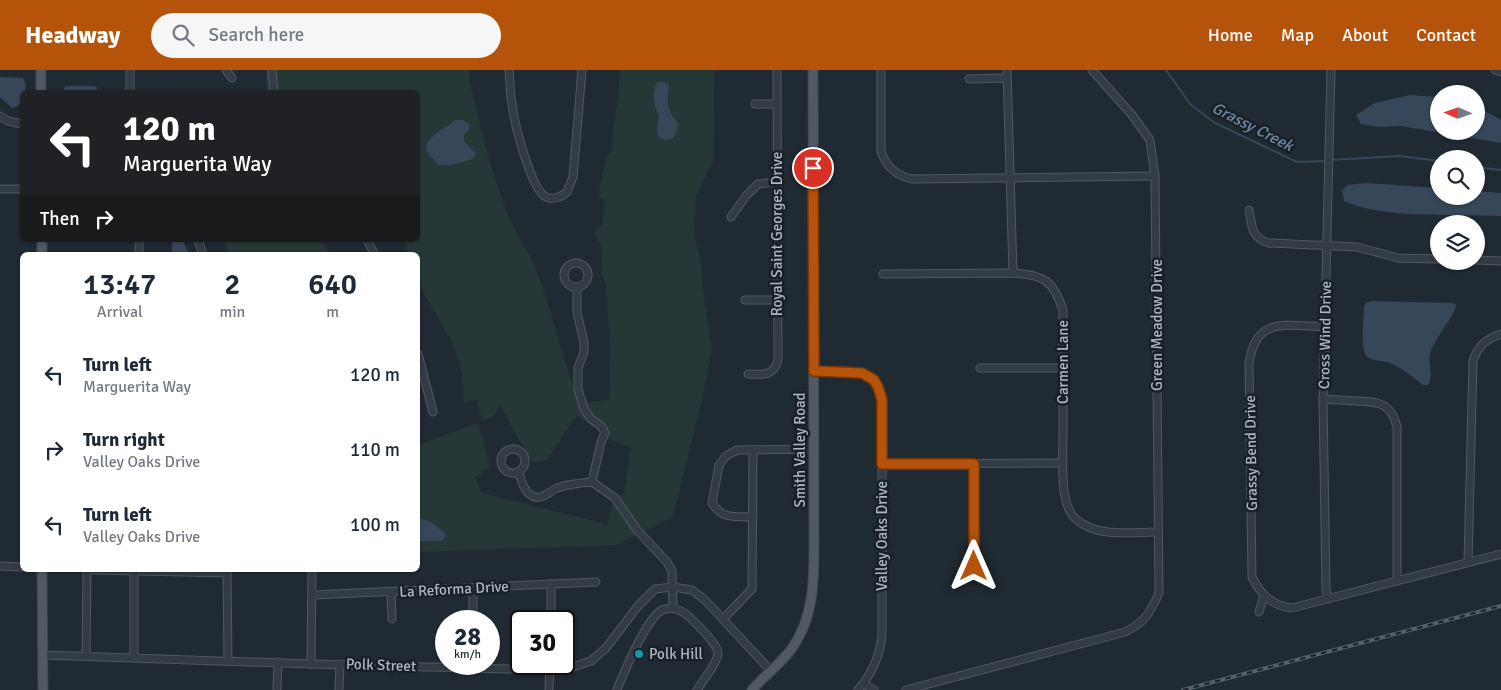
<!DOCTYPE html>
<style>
body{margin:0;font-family:Signika,sans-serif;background:#f6f6f7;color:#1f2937;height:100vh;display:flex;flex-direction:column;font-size:19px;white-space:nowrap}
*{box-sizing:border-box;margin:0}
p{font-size:16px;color:#747a83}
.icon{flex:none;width:28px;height:28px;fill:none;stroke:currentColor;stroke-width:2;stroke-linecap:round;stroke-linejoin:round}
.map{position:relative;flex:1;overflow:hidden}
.drawer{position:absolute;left:20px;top:182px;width:400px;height:320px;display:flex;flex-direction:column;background:#fff;border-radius:8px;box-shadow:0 1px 4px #0004}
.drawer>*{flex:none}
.top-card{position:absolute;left:20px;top:20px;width:400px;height:152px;border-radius:8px;box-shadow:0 1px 4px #0004;background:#202124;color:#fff;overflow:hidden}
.needle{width:32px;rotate:272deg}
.buttons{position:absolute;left:1430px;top:15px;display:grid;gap:10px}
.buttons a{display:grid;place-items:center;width:55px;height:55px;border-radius:50%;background:#fff;box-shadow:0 1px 4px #0004;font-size:25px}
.speed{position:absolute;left:435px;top:540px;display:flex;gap:10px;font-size:25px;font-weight:700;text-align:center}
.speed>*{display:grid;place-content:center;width:65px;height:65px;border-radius:50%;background:#fff;box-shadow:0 1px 4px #0004;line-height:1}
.speed small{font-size:12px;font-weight:400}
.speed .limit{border:2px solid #111;border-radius:8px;background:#fff;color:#111}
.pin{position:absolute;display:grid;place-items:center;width:42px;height:42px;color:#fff;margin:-21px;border:2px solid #fff;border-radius:50%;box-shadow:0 1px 5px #0007}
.me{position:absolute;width:55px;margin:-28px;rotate:0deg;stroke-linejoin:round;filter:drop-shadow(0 0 4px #0008)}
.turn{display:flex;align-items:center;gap:18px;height:105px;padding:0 20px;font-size:22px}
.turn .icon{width:65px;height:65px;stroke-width:2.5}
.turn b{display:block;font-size:35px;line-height:42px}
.then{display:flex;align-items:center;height:48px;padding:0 20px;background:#0003;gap:10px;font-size:19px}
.eta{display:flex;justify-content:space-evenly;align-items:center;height:85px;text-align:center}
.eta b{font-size:30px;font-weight:600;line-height:35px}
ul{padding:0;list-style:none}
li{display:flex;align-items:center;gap:15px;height:75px;padding:0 20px}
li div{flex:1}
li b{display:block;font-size:19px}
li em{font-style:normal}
header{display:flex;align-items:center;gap:30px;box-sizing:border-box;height:70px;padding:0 25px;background:#b45309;color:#fff}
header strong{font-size:24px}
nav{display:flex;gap:28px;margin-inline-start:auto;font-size:18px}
.search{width:350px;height:45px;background:#f6f6f7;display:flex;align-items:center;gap:12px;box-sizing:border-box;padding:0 18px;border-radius:28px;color:#747a83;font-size:19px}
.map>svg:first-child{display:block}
.green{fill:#253836}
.water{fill:#354759}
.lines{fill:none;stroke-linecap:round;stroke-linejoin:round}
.stream{stroke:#354759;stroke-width:2}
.minor-casing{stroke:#515962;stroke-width:9}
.major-casing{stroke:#3d444e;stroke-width:11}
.minor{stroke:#333b44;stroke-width:7}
.major{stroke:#515a64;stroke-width:9}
.rail-casing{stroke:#55606b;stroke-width:4}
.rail{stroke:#192028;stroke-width:2;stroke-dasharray:5.5;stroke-linecap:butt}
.route-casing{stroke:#753606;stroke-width:12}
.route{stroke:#b45309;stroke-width:9}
.culture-dot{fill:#0f9aa8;stroke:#192028;stroke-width:2}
.labels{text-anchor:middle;stroke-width:5;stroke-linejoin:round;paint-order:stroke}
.street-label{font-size:15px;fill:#adb6c1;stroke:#192028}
.poi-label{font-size:15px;fill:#adb6c1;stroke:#192028;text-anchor:start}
.water-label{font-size:16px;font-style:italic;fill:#7089a3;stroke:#192028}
</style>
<header>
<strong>Headway</strong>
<div class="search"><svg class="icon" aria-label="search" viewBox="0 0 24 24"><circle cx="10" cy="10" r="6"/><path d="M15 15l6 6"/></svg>Search here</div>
<nav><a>Home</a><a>Map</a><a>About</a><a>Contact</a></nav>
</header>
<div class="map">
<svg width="1501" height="620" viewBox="0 0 1501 620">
<rect width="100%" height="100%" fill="#202a33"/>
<g class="green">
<path d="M266,0H470L469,9C481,59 492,110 514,158C520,171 529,182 534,195C552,238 561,285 578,329L591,332L609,330L610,275L606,214L601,202L602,177L594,162L602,156L605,132L598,126L606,88L611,82L621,0H714L713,91L696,126L694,163L701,192L703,220L712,279L704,321L673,447L616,475L418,482V375L478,353L490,397L475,407L482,423L607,454L613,432L624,423L631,378L609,369L599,360L577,345L547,390L534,393L518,369L500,334L494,347L482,351L477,330L464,332L462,302L453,274L425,225L418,206V185H409L403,170H418V22H265L266,16Z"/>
<path d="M223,170H322L330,185H230Z"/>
</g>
<g class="water">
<path d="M0,7L23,8L26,15L25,22H22C22,32 22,35 12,38L0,27Z"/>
<path d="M657,12H664L669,15C667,34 666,37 678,53C677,67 673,73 659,68L657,61L659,45C653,37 652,22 657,12Z"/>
<path d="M65,16H95L97,18L95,22H63Z"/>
<path d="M1410,25L1439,27V61H1476V36L1478,37L1501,50V73L1401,56L1377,57L1361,54L1356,45L1375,33Z"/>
<path d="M456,50H463L469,54V60L464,65V71L476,84L473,89L451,95H439C436,91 430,87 428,83C420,69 447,57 456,50Z"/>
<path d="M1366,113L1439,118V126H1476V121L1501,123V146C1457,144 1382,149 1344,131L1342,121L1347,115Z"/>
<path d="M172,170H183L189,185H172Z"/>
<path d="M1371,231L1453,233L1456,235C1456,244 1434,269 1430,284C1428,294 1434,306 1428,315H1423C1412,307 1403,298 1390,293C1384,291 1372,291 1367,287C1360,280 1364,246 1364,236L1366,233Z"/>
<path d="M418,448L431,452L445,463V468L441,471H418Z"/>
</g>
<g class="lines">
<g class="stream">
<path d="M1166,0L1190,34L1215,53L1297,92L1326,91"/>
<path d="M1330,90L1400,86L1439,91"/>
<path d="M1476,97L1501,100"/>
</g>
<defs>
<g id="minor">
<path d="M130,0V22"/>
<path d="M226,0L232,8"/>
<path d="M272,0L274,22"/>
<path d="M509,0C510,11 510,23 512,34C514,52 531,120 546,127C553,130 562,127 567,122L573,107L582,0"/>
<path d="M881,0V81C886,97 896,106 913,109L1155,106"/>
<path d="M1007,0L1013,203"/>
<path d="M1495,0L1501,2"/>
<path d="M969,9L1007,8"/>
<path d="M755,34H777"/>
<path d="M0,46L8,51L22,54"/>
<path d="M0,119H22"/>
<path d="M1249,140C1252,156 1251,167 1268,173L1357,177L1398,188L1439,189"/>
<path d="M731,147L746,126L758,114L777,112"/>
<path d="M198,170L203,185"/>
<path d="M367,170L375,185"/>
<path d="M139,185V170"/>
<path d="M1476,190L1501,191"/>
<circle cx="576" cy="205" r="12"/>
<path d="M883,204L1013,203C1044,205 1053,210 1063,240C1063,281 1063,321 1063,362C1063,383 1061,406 1065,427C1067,436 1070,445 1077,450C1098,468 1133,462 1158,462"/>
<path d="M577,218V243L584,272V282L578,298V319L584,339L591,349L601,356L605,363L601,372L592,412L615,428L637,460L667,492L672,501L673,538"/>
<path d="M745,230H777"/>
<path d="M1325,257C1287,256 1256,245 1249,293L1252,507C1260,524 1272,536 1292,538L1501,484"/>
<path d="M418,284L433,342"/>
<path d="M980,298H1063"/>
<path d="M814,301C843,302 874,294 882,330V565C880,586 872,604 858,620"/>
<path d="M748,304C763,305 775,306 778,289L777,0"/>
<path d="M1323,329C1334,330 1345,330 1355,331C1378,332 1391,332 1397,357V511"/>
<circle cx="513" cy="391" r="12"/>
<path d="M882,394L1063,393"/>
<path d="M974,394V496"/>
<path d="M518,402C522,412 526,429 540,427C546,426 551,421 557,418C568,414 580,413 592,412"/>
<path d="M753,447C734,446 723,450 712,433L719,395L726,386L737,380L814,379"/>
<path d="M1468,492L1473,291C1478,276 1486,269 1501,264"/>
<path d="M0,496L22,497"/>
<path d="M93,500L227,503"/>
<path d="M227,500L228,591"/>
<path d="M391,522L392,549"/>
<path d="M312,525L596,512"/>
<path d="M1328,529L1326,520L1323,329L1331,0"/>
<path d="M1259,542L1264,526"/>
<path d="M723,549L752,519L753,380"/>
<path d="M473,551V518"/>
<path d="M551,551V514"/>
<path d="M43,585L311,594L509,599H567L591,591L606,578L638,536L655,519L673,517L692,520L705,530L771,601"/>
<path d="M86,586L87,500"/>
<path d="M134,588V500"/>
<path d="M311,594L312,500"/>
<path d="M864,614L874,620"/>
<path d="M277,620L278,592"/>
<path d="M339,620L340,594"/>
<path d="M549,620L550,594"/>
<path d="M617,620C624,602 646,549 662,540C667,538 676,538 681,541C689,545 719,575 718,583C718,592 702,612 697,620"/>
<path d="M906,620L1125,562C1145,552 1150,543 1159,523L1155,106L1150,70L1132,45L1092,0"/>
</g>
<g id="major">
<path d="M41,22V0"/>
<path d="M42,170V185"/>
<path d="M42,500L43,620"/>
<path d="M752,620C764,606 779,595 790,581C815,548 814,508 814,469L813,0"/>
</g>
</defs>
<use href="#minor" class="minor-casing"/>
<use href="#major" class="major-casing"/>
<use href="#minor" class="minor"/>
<use href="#major" class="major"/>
<defs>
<path id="rail" d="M1183,620L1501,536"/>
</defs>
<use href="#rail" class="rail-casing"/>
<use href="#rail" class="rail"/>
</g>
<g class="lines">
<defs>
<path id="route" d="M813,98L814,301L862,303L874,310L878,317L882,330V394H974V496"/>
</defs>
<use href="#route" class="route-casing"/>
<use href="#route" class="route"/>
</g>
<circle class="culture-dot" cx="639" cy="584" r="5"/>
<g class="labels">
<g class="street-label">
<text transform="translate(777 164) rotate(-90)" y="5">Royal Saint Georges Drive</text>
<text transform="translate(1157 255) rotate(-90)" y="5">Green Meadow Drive</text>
<text transform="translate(1325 265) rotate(-89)" y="5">Cross Wind Drive</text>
<text transform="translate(1063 292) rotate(-90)" y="5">Carmen Lane</text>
<text transform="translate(800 380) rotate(-90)" y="5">Smith Valley Road</text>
<text transform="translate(1251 383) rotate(-91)" y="5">Grassy Bend Drive</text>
<text transform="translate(882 466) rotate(-90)" y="5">Valley Oaks Drive</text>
<text transform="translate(454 519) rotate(-3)" y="5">La Reforma Drive</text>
<text transform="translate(381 595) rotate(2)" y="5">Polk Street</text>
</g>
<g class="poi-label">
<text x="649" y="589">Polk Hill</text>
</g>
<g class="water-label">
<text transform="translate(1253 56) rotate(27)" y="6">Grassy Creek</text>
</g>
</g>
</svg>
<div class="buttons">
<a><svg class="needle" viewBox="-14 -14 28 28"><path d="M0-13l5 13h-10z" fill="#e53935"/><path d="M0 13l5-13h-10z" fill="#747a83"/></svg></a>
<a><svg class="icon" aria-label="search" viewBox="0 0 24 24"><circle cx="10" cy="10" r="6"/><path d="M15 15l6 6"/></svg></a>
<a><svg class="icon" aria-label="layers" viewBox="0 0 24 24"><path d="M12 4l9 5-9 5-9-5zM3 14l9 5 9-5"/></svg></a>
</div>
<div class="speed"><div>28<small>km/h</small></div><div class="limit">30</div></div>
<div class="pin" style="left:813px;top:98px;background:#d93025"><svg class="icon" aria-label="arrive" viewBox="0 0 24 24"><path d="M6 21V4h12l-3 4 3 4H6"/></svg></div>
<svg class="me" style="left:974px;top:496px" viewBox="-20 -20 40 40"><path d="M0-17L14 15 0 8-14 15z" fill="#b45309" stroke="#fff" stroke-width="4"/></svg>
<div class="top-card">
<div class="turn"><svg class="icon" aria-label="left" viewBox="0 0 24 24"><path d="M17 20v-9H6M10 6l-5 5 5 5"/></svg><div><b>120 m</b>Marguerita Way</div></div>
<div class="then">Then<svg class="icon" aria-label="right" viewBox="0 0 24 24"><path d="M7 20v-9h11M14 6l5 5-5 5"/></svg></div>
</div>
<section class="drawer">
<div class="eta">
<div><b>13:47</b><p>Arrival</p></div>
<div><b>2</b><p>min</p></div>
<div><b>640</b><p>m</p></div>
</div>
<ul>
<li><svg class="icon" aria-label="left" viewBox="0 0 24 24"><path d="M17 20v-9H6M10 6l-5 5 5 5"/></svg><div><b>Turn left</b><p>Marguerita Way</p></div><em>120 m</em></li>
<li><svg class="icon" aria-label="right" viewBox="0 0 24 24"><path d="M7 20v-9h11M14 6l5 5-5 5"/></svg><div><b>Turn right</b><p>Valley Oaks Drive</p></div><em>110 m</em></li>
<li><svg class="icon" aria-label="left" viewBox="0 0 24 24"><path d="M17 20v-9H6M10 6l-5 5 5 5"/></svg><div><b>Turn left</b><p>Valley Oaks Drive</p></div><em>100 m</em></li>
</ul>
</section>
</div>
